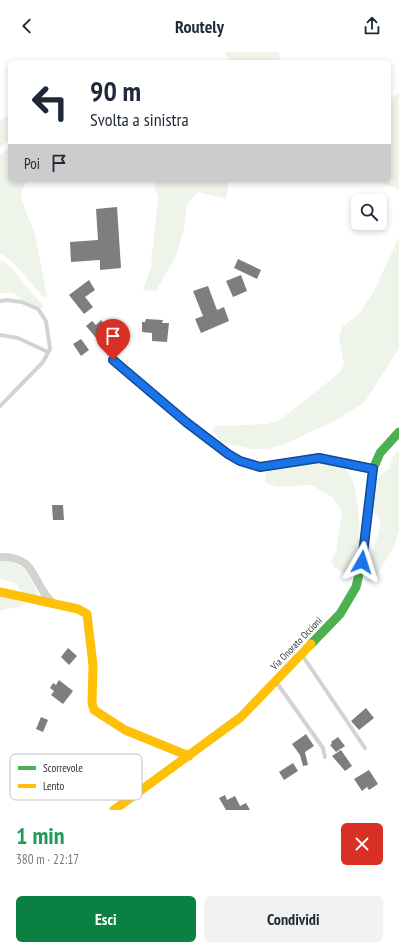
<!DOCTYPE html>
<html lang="it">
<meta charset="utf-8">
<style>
body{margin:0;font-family:"PT Sans Narrow",sans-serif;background:#f2f2f3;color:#1f2937;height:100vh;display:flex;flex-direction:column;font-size:15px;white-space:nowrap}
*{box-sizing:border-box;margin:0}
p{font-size:13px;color:#747a83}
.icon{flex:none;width:22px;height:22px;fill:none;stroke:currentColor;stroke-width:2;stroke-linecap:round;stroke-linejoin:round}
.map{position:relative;height:758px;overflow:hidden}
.panel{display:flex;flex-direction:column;background:#fff;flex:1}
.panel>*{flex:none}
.top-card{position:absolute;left:8px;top:8px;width:383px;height:122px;border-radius:6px;box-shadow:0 2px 6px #0003;background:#fff;color:#1f2937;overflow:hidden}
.tools{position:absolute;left:351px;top:142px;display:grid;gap:8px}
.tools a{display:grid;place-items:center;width:36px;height:36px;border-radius:6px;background:#fff;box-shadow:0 2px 6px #0003;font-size:20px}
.pin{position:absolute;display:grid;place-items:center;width:34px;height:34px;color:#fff;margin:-41px -17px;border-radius:50% 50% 50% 0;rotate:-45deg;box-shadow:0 0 4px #0007}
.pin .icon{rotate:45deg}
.me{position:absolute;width:44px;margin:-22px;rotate:6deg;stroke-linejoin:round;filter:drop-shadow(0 0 3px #0008)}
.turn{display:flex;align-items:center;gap:14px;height:84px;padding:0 16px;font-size:18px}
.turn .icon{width:52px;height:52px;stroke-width:2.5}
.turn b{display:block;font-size:28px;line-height:34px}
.then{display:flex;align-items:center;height:38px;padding:0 16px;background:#0003;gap:8px;font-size:15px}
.round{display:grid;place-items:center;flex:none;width:42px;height:42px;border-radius:6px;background:#f2f2f3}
.head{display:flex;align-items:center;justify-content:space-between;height:68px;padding:0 16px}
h1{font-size:24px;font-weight:600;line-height:30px;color:#1e9e55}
.primary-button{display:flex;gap:8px;margin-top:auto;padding:8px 16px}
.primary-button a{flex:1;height:46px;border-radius:6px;background:#0b8043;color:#fff;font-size:16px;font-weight:600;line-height:46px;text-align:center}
.primary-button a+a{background:#f2f2f3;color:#1f2937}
header{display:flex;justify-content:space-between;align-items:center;height:52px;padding:0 16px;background:#fff;font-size:18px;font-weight:600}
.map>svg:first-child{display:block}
.green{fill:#eff4eb}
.building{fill:#7e7e7e}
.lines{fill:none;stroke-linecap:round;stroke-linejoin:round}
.lane{stroke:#d3d3d3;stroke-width:4}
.street{stroke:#d3d3d3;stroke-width:8}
.fast{stroke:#4caf50;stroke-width:9}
.slow{stroke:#ffc107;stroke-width:9}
.route-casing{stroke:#114b97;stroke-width:10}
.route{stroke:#1a73e8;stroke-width:7}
.labels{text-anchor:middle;stroke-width:4;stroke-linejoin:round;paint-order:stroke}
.street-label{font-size:10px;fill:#2e2e2e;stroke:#fff}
.key{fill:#fff;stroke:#c0c0c0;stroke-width:1}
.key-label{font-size:11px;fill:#2e2e2e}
</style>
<header><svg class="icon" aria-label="back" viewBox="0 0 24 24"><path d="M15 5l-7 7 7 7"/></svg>Routely<svg class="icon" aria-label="share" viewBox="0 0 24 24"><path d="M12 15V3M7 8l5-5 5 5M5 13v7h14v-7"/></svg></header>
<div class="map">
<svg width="399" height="758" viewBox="0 0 399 758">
<rect width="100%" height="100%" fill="#fff"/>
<g class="green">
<path d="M224,0H279L280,10H230Z"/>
<path d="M399,40V138L376,128H389V49Z"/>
<path d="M10,63V87L0,96V68Z"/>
<path d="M10,95V128H28L21,140L22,149L35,183L47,244L44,246C33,234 14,207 0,202V103Z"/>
<path d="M153,128H229L226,147L198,140L187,152L184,177L176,204L156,239L143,238L152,212L151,204L153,194L158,147Z"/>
<path d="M399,185V296L364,351L336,368L283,393L267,397H252L222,391L213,379L215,374L267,372L280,368L339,321L344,312L339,285L342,275L358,263L373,241Z"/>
<path d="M0,208L8,212L38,248L43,253L42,257L25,249L13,241H0Z"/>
<path d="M399,398V477L395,493L373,529L368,531L364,527L381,472L377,463L370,458C374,441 372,426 389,417L393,404Z"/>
<path d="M313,408C321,410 341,414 346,418C361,429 365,511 351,523L335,516L331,509L336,500L342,459L332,445L311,433L276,435L265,430V422L270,417Z"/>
<path d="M0,507C26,512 31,522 39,547L20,539L17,532L0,527Z"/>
<path d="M0,542L28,552L0,559Z"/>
</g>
<g class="building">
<path d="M117,155L121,216L100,218V208L71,210L70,190L98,188L96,157Z"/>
<path d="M238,207L261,218L257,227L234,216Z"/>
<path d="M241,223L247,239L233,245L226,229Z"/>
<path d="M89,228L95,238L85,245L93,255L84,262L69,243Z"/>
<path d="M208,234L217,258L224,255L229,269L201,281L195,267L203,264L193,239Z"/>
<path d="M146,267L163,268L162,271H169L167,290L152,289V281L142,280V270H145Z"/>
<path d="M101,268L108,278L97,287L86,274L92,269L96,273Z"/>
<path d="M81,287L89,298L81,304L73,292Z"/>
<path d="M52,453H63L64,468H53Z"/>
<path d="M68,596L77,604L69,613L61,605Z"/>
<path d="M59,628L73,639L63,652L51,643L54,639L50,636L53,631L56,633Z"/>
<path d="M366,656L374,666L359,678L351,669Z"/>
<path d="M41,665L48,668L43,680L36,677Z"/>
<path d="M306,682L314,694L305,700L308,713L303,714L300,703L292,692Z"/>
<path d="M338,685L345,694L336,700L330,693L332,692L331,690Z"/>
<path d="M341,698L352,714L345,719L332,704Z"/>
<path d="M293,711L298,719L284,728L279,720Z"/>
<path d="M369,718L378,732L369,738L367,735L362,739L354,727Z"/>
<path d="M225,743L227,748L235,744L240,754L246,751L250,758H226L219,746Z"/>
</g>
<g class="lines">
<g class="lane">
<path d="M0,249L6,248L22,250L38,257L46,269L50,297L43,310L0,354"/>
<path d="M0,283L18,286L48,300"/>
<path d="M302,603L365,696"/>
<path d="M277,631L323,696L325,705"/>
</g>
<path class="street" d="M0,505C38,503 32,534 53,551"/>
<g class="fast">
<path d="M113,308L186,370L228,402L240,409L260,415L319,406L373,417"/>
<path d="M311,592L340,562L356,535L362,510L373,417L380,401L399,380"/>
</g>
<g class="slow">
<path d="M0,540L78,557L87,562L93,613L92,651L94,658L125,678L189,704"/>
<path d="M114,758L241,665L311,592"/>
</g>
</g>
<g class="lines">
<defs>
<path id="route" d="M113,308L186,370L228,402L240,409L260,415L319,406L373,417L362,510"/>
</defs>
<use href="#route" class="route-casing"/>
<use href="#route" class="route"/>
</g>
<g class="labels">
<g class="street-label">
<text transform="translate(296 591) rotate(-46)" y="4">Via Onorato Occioni</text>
</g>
</g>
<rect x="10" y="702" width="132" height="46" rx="6" class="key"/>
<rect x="18" y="714" width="18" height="4" fill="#4caf50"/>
<rect x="18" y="732" width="18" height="4" fill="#ffc107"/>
<g class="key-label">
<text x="43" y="720">Scorrevole</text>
<text x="43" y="738">Lento</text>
</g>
</svg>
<div class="tools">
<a><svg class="icon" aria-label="search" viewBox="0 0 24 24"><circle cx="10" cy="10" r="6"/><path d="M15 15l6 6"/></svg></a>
</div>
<div class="pin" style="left:113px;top:308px;background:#d93025"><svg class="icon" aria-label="arrive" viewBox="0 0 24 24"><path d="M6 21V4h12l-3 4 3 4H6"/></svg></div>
<svg class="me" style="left:362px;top:510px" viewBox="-20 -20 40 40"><path d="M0-17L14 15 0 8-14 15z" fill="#1a73e8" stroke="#fff" stroke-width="4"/></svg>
<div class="top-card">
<div class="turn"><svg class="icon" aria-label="left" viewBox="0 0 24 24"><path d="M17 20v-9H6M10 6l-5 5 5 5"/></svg><div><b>90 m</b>Svolta a sinistra</div></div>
<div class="then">Poi<svg class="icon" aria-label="arrive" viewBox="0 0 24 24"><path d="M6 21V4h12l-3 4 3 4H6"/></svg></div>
</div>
</div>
<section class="panel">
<div class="head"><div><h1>1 min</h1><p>380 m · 22:17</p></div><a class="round" style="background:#d93025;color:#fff"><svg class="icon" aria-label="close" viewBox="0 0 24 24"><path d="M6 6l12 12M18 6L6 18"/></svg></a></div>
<div class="primary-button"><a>Esci</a><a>Condividi</a></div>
</section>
